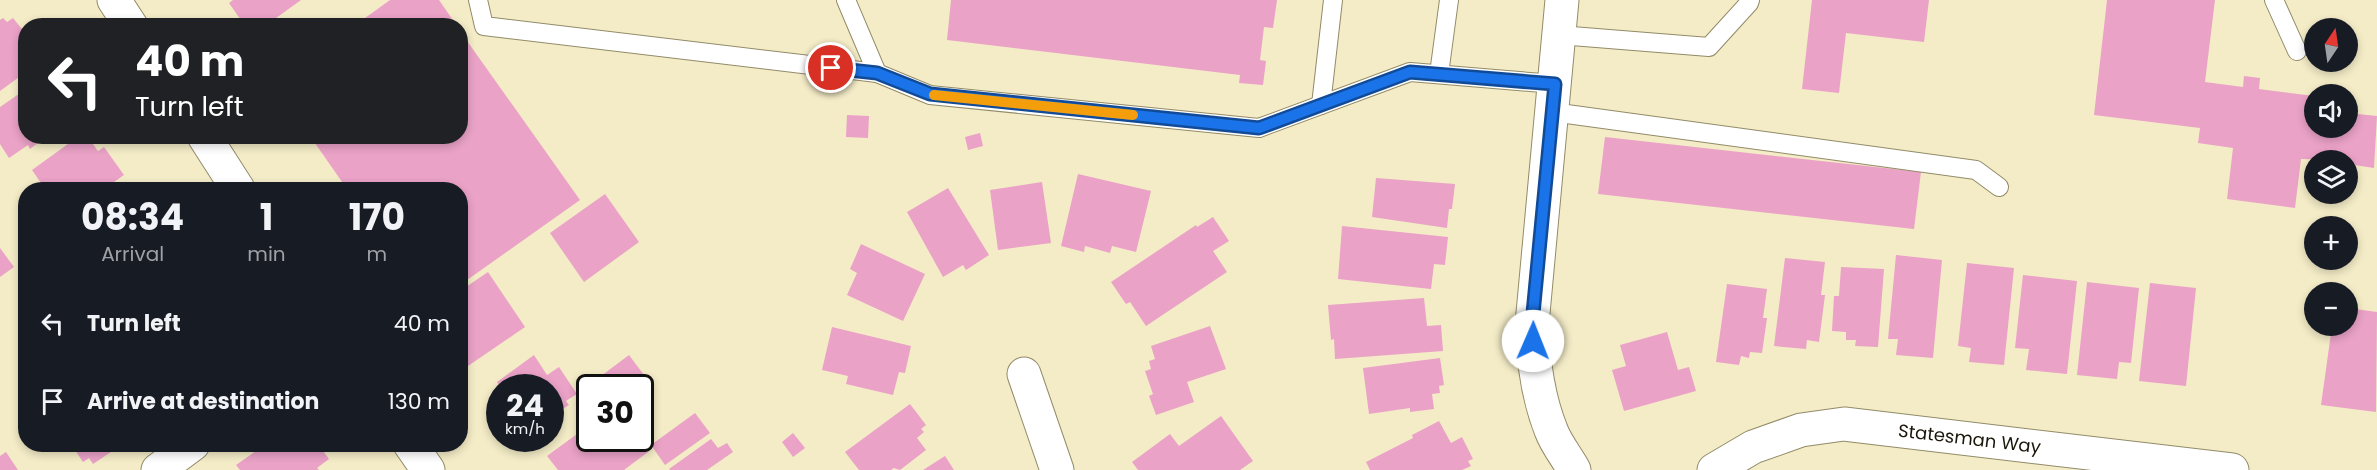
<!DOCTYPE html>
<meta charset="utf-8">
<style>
body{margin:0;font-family:Poppins,sans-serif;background:#242831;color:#f1f3f6;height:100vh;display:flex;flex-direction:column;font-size:22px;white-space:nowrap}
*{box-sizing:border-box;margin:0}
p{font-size:20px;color:#9ea1a6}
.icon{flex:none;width:33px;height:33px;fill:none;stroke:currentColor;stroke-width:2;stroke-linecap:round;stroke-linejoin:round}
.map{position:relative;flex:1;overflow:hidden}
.side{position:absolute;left:18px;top:182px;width:450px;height:270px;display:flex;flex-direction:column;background:#171b24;border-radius:24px;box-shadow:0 3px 9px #0003}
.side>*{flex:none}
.top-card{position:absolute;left:18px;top:18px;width:450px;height:126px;border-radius:24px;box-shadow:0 3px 9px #0003;background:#202124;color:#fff;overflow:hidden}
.needle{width:39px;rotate:13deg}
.controls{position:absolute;left:2304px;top:18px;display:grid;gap:12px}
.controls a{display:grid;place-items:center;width:54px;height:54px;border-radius:50%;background:#171b24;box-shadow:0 3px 9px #0003;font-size:30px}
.speed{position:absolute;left:486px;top:374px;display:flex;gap:12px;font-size:30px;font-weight:700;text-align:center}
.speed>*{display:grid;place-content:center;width:78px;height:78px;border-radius:50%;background:#171b24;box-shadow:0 3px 9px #0003;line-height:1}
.speed small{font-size:15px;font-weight:400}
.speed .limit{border:3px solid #111;border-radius:9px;background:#fff;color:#111}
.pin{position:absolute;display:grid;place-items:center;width:51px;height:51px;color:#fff;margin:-26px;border:3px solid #fff;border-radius:50%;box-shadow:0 2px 6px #0007}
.me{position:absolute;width:66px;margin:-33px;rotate:1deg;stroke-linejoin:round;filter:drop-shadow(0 0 4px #0008)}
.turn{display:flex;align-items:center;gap:21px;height:126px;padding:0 18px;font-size:27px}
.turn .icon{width:78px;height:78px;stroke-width:2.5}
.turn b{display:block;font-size:42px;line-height:51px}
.eta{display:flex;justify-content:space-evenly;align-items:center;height:102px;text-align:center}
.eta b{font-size:36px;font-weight:700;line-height:42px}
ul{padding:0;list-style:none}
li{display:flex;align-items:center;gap:18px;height:78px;padding:0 18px}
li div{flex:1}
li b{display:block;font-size:22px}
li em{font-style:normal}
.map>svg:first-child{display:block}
.building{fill:#eaa2c7}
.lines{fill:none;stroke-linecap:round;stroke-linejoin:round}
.service-casing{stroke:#928b68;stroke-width:20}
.minor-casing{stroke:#928b68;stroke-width:35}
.secondary-casing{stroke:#928b68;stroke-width:35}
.service{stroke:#fff;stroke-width:18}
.minor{stroke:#fff;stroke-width:33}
.secondary{stroke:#fff;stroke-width:33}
.route-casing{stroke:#114b97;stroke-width:15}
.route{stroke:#1a73e8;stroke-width:10}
.slow{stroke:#f59e0b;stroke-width:10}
.labels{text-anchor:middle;stroke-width:5;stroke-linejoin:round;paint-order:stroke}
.street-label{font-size:18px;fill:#1a170a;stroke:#f4ecc7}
</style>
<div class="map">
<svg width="2377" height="470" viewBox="0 0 2377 470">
<rect width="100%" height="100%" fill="#f4ecc7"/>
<g class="building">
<path d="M233,0H301L265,26H245L229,3Z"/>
<path d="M390,0H439L457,26H354Z"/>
<path d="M951,0H1277L1273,28L1264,27L1260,60L1266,61L1263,85L1239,83L1240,75L947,40Z"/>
<path d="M1812,0H1929L1924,42L1846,33L1839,93L1802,89Z"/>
<path d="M2107,0H2215L2205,82L2243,87L2244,76L2260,78L2259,89L2314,96V128H2348V113L2377,116L2374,168L2348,164V160L2301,159L2295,208L2227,199L2233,148L2198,143L2200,128L2094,115Z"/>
<path d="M3,18L7,22L13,18L26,34V72L0,91V20Z"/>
<path d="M460,31L580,200L460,285V189H347L310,136H460Z"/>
<path d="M26,89V136H47L30,149L28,145L9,158L0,144V107Z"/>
<path d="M847,115L869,116L868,138L846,137Z"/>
<path d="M980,133L983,146L968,150L965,137Z"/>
<path d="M79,136H87L98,151L104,147L124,175L104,189H32L41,183L32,170Z"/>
<path d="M1605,137L1921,172L1914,229L1598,194Z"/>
<path d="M1078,174L1151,191L1136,252L1112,246L1110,253L1085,246L1084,252L1061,246Z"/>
<path d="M1376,178L1455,184L1452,209H1449L1447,228L1372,217Z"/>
<path d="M1042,182L1051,243L998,250L990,190Z"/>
<path d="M948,188L989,255L966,270L963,265L943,277L907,212Z"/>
<path d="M605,194L639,242L584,282L550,233Z"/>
<path d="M1213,217L1229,241L1213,251L1227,272L1146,326L1130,302L1126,304L1111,282L1196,225L1197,227Z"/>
<path d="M1342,226L1448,237L1445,265L1434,264L1431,289L1338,279Z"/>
<path d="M861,244L925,274L903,321L847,295L857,273L850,269Z"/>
<path d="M0,248L14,267L0,277Z"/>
<path d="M1896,255L1942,260L1933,358L1896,355L1898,339H1888Z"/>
<path d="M1785,258L1825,262L1821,295H1825L1819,342L1807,340L1806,349L1774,346Z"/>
<path d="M1967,263L2014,268L2004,365L1969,362L1971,348L1958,346Z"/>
<path d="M1841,267L1884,269L1878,347L1855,346L1856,340H1846V332L1832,331L1834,296H1839Z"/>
<path d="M488,272L525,327L468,366L460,354V291Z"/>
<path d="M2023,275L2077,281L2067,374L2026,370L2029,349L2015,348Z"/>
<path d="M2087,282L2139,288L2131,363L2119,362L2117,379L2077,375Z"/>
<path d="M2150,283L2196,288L2186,386L2139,381Z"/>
<path d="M1727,284L1767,289L1763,318H1767L1762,353L1750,352L1749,358L1741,356L1739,365L1716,362Z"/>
<path d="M1424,298L1427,326L1441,325L1443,351L1335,359L1334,339L1331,340L1328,305Z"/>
<path d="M2348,308L2377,312L2376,412L2321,405L2332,326H2348Z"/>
<path d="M1210,326L1226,369L1187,382L1194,402L1156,415L1149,396L1153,394L1145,371L1151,369L1149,361L1155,359L1151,346Z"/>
<path d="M832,327L911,346L905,373L899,372L893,395L846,384L848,376L822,370Z"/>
<path d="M1667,332L1678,370L1689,367L1696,391L1624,411L1612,370L1626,366L1620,345Z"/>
<path d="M534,355L547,375L559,367L577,394L566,401L569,405L550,417V387H500L497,382Z"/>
<path d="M629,355L644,375L628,387H609L601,376Z"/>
<path d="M1440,358L1444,385L1439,386L1440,393L1432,394L1434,409L1410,412V408L1369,414L1363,368Z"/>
<path d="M910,404L926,425L921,429L924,432L917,438L926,450L900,470L894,468L891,470H859L845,452Z"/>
<path d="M695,413L710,433L665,465L651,445Z"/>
<path d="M1221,416L1253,461L1240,470H1138L1132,462L1170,434L1179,446Z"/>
<path d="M1439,421L1451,443L1462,437L1473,459L1468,461L1471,466L1462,470H1370L1366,462L1413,438L1412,435Z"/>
<path d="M588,426L590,438H596L602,445L607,442L610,448L624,438H638L648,452L624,470H558L547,456Z"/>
<path d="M793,433L805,448L793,457L782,442Z"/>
<path d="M711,439L718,448L727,443L733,452L707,470H670L669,469Z"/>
<path d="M71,444H123L93,464L89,458L83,462Z"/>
<path d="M266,444H318L329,459L317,468L319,470H240L236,465Z"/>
<path d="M6,452L18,470H0V456Z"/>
<path d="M945,456L954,470H923Z"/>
</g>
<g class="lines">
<defs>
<g id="service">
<path d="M478,0L484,26L877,73"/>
<path d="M846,0L877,73L930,95L1259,128L1410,72L1555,84"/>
<path d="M2274,0L2297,51"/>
<path d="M1559,35L1709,47L1749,3L1750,0"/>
<path d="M1439,74L1449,0"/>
<path d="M1321,105L1333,0"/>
<path d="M1552,112L1976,170L1999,187"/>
</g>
<g id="minor">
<path d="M1562,0L1532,324C1533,360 1537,395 1551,430C1556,444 1567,457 1574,470"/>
<path d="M1024,374L1057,470"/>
<path d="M158,470L193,444"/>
<path id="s1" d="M1714,470L1753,447L1801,430L1844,424L2232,470"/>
</g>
<g id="secondary">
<path d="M114,0L131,26"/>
<path d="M204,136L238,189"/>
<path d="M410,444L428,470"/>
</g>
</defs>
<use href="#service" class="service-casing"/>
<use href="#minor" class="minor-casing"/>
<use href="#secondary" class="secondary-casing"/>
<use href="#service" class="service"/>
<use href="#minor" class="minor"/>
<use href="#secondary" class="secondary"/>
</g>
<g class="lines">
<defs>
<path id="route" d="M831,68L877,73L930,94L1259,128L1410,72L1555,84L1532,324L1533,341"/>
</defs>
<use href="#route" class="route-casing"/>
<use href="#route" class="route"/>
<path class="slow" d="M934,95L1133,115"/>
</g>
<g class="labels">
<g class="street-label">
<text dy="6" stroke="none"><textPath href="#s1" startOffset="266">Statesman Way</textPath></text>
</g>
</g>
</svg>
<div class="controls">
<a><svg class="needle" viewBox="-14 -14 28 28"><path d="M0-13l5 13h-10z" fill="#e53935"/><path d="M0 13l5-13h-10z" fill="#9ea1a6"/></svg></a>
<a><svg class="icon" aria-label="sound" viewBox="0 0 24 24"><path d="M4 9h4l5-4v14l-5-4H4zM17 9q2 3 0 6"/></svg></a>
<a><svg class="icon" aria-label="layers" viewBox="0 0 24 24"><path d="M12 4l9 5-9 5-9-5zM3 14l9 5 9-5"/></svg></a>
<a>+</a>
<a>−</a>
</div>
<div class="speed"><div>24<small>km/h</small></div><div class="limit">30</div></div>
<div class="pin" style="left:831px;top:68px;background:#d93025"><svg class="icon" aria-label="arrive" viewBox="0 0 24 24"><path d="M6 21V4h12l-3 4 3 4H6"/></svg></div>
<svg class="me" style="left:1533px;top:341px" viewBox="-20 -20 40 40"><circle r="19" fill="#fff"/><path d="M0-13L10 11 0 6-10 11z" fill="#1a73e8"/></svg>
<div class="top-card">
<div class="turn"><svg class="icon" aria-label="left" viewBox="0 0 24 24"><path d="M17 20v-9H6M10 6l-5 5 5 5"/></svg><div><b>40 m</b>Turn left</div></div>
</div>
<section class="side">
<div class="eta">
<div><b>08:34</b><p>Arrival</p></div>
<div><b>1</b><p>min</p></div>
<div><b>170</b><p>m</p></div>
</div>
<ul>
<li><svg class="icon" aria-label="left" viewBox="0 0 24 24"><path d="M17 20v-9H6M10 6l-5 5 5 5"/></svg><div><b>Turn left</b></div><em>40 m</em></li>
<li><svg class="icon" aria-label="arrive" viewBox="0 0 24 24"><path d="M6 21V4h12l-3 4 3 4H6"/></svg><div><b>Arrive at destination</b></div><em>130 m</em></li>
</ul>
</section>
</div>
